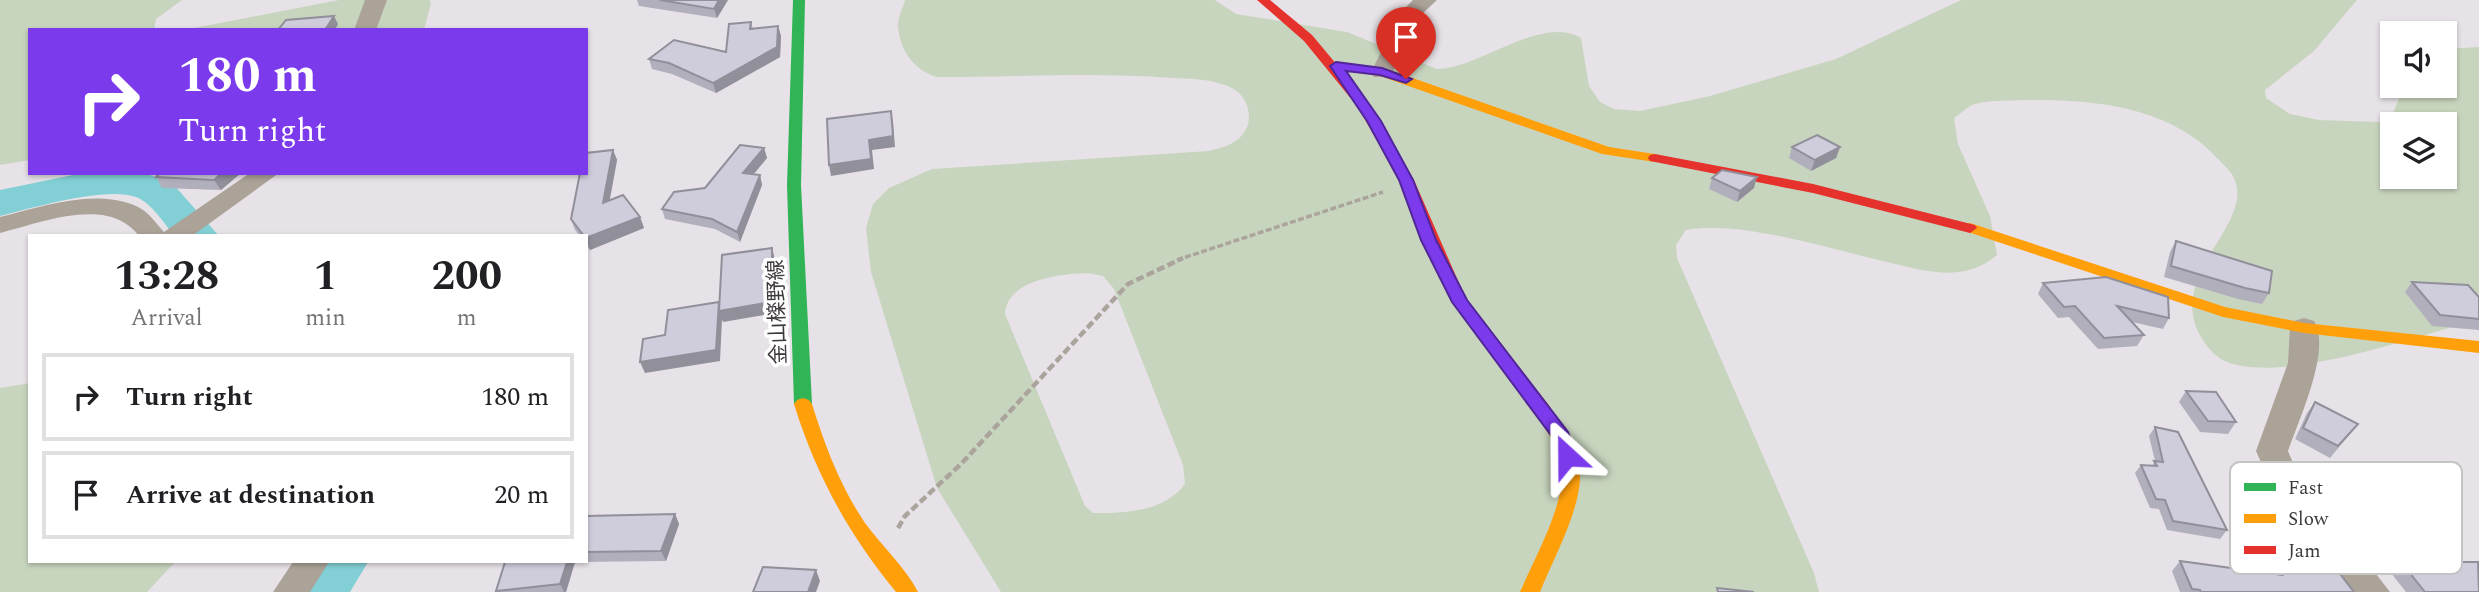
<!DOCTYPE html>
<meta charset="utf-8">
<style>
body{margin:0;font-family:Spectral,"Noto Sans JP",serif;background:#f6f6f6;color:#202124;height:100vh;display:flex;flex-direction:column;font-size:26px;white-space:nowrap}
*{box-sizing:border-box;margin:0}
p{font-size:23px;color:#757577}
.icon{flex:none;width:38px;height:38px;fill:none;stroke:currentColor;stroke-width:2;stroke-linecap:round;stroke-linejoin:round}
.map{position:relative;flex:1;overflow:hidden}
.sheet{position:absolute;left:28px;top:234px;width:560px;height:329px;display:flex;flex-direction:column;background:#fff;border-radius:0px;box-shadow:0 2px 5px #0004}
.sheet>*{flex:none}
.guide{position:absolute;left:28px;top:28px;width:560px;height:147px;border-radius:0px;box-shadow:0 2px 5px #0004;background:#7c3aed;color:#fff;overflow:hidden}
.fabs{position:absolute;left:2380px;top:21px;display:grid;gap:14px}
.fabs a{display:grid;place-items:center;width:77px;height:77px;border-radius:0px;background:#fff;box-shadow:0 2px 5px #0004;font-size:35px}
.pin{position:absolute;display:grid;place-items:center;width:60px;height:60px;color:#fff;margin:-72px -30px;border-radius:50% 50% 50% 0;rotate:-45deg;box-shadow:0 0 7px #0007}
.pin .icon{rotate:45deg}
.me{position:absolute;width:77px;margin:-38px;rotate:336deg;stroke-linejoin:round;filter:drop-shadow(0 0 5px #0008)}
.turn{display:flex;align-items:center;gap:24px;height:147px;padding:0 35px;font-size:32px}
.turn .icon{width:91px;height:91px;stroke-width:2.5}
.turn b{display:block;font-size:49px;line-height:60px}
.eta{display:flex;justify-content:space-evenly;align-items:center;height:119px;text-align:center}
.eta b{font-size:42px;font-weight:700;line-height:49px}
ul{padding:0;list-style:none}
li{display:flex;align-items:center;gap:21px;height:88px;margin:0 14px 10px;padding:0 21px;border:4px solid #e0e0e0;border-radius:0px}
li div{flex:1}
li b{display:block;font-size:26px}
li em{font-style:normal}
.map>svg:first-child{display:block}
.green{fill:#c8d5be;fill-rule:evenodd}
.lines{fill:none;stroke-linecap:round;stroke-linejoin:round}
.river{fill:#82cfd6;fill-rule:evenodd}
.path-far1{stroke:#aaa49d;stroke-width:3.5;stroke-dasharray:6 2.5;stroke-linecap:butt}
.path{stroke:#aaa49d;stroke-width:4.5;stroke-dasharray:8 3.5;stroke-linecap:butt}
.street{fill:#aba298;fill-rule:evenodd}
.fast{fill:#30b455;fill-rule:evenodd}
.slow{fill:#ff9f0a;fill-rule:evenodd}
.jam{fill:#e5322d;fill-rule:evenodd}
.wall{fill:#b2afbd}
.shaded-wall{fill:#918f9a}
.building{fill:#cfccdc;stroke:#918f9a;stroke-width:2}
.route{fill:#7c3aed;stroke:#51269a;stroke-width:2}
.labels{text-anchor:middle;stroke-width:7;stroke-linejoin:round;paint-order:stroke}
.street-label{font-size:21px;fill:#3d393d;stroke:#fff}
.key{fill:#fff;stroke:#c5c4c5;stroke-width:2}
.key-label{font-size:19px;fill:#3d393d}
</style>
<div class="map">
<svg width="2479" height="592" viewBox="0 0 2479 592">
<rect width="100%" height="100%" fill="#e7e2e7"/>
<g class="green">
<path d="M0,0H182L156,19L154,30H30V160L0,165Z"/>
<path d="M339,0H429L431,3L424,30H184Z"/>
<path d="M905,0H1215L1236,14L1347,32L1437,69C1480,69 1541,14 1581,38L1589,86L1600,102L1614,109L1640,111L1710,96L1836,59L1961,0H2357L2314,51L2265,90L2266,98L2290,114L2319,120L2379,122L2393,113L2404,86H2445V49L2479,47V319C2417,336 2285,384 2227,362C2215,357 2207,347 2201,337C2164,274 2258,223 2233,176C2230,171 2224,165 2219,160C2171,106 2093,99 2024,100C2009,101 1985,100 1972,105C1966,108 1960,114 1954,118L1958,144L1990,216L1997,255C1986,264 1975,270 1959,272C1937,275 1913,268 1891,263C1833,250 1743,220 1686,230L1676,245L1677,258L1814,573L1819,592H1001L937,488L871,272L866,228L873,204L889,188L932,169L1209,151C1226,146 1239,144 1247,127C1252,115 1247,97 1235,90C1218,79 1192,79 1172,78C1094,72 1016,77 937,77C915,71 900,51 898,27C897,19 903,8 905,0ZM2392,124H2445V177H2392ZM1088,273L1103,276L1114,289L1183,465L1185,484C1164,512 1126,513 1093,513L1085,506L1005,314C1007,279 1061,274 1088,273Z"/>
<path d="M30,383V562H175L147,592H0V388Z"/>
</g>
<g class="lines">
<g class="river">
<path d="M145,173L173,184L219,236H175C164,224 152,203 136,197C106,186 32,208 0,216V190L78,174Z"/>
<path d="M308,562H368L350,592H290Z"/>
</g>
<path class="path-far1" d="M1177,260L1383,192"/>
<path class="path" d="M898,528L905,516L961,464L1128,284L1183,258"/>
<g class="street">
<path d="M365,0H387L376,30H354Z"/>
<path d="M1413,0H1437L1422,14L1390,77H1374L1371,72L1402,11Z"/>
<path d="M250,173H279L192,236H139C108,195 41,223 0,233V217C42,207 94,188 136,206C148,211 155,222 164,232Z"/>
<path d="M2304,318L2314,321C2332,350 2298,421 2288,451L2296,470L2390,592H2353L2271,485L2256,451L2288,363L2290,328L2294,321Z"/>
<path d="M293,562H329L310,592H273Z"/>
</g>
<path class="fast" d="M793,0H805L801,185L812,404L809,408H797L794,404L787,185Z"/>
<g class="slow">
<path d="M1336,62L1387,69L1609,147L1655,154L1662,158L1655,162L1602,154L1380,76L1332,69L1330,66Z"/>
<path d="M1970,223L2225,307L2304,323L2479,341V353L2304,333L2223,317L1965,231L1963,228L1965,225Z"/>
<path d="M803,398L809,400L812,404C825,446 840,486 865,523C881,545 906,568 918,592H896C849,535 816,475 794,404L797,400Z"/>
<path d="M1541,401L1547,403C1561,423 1579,447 1580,472C1582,508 1553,559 1540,592H1520C1534,559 1568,500 1561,465C1557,443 1543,426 1532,407L1535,403Z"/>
</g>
<g class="jam">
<path d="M1257,0H1270L1312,35L1368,102L1414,180L1466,299L1547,403L1550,407L1547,411H1535L1451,301L1400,180L1357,106L1304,41Z"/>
<path d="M1655,154L1813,184L1975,225L1977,228L1970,233L1813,193L1650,161L1648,158L1650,155Z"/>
</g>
</g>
<g class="wall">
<path d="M637,0H728L717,18L639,6Z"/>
<path d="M751,22L753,29L778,26L781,36L780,57L716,93L672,74L652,69L649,59L726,52Z"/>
<path d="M1792,147H1840L1836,158L1811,171L1789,158Z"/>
<path d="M764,148L767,158L754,174L760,175L762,185L740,242L715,229L665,219L662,209L705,188Z"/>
<path d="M613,150L617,160L610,200L640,217L644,228L590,250L586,245V236H580L575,230L571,219Z"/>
<path d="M160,173H241L221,190L162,188L156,177Z"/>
<path d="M1712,178L1754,188L1737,202L1709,189Z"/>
<path d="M2176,241L2269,293L2262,304L2238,299L2164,277L2170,252Z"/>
<path d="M2412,282L2479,297V330L2432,326L2405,292Z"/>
<path d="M2043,283L2169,318L2163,329L2132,322L2144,335L2137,346L2098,349L2069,317L2058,318L2038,294Z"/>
<path d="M2186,391L2236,422L2228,434L2200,432L2179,402Z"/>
<path d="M2315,402L2358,424L2330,458L2295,439L2307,413Z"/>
<path d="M2155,427L2227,530L2220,539L2167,530L2159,509L2150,508L2135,473L2141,465L2152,466L2155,461L2149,436Z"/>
<path d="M2357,474L2459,524L2449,534L2341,524L2325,504L2333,494L2355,495L2349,484Z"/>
<path d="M2245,475L2336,557L2331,563L2354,592H2180L2172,571L2180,561L2264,572L2240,536L2248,525H2264L2237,486Z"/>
<path d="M675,514L679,524L666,561L575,562L566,592H497L496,591L505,562H586V516Z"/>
<path d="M2401,562L2479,592H2406L2391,573Z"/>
</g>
<g class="shaded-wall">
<path d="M719,0H728L717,18L714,9Z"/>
<path d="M334,16L338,24L335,30H325Z"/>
<path d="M778,26L781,36L780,57L716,93L713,83Z"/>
<path d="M891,111L893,122L895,147L872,150L874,169L831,176L829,165L869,140Z"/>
<path d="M1840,147L1836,158L1811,171L1815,160Z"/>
<path d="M764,148L767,158L746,183L743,173Z"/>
<path d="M613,150L617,160L607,213L603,203Z"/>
<path d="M222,173H241L221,190L214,180Z"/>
<path d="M760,175L762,185L740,242L737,232Z"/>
<path d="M1757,177L1754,188L1737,202L1740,191Z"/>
<path d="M640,217L644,228L590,250L586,238Z"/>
<path d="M772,248L775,259L776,313L723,322L722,319L720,361L645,373L640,362L719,302L722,310Z"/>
<path d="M675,514L679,524L666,561L661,551Z"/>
<path d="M567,562H575L566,592H564L560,584Z"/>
<path d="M816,570L820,581L816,592H808Z"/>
</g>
<g class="building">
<path d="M660,0H719L714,9Z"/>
<path d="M334,16L325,30H278L286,20Z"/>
<path d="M751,22L750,29L778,26L777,47L713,83L669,63L649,59L674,40L726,52L729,24Z"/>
<path d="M891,111L893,136L869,140L871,159L829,165L827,119Z"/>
<path d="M1817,135L1840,147L1815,160L1792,147Z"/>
<path d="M740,145L764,148L743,173L760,175L737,232L712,219L662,209L674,192L705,188Z"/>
<path d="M613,150L603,203L623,195L640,217L586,238V236H584L571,219L580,173H586V153Z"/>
<path d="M1722,170L1757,177L1740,191L1712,178Z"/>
<path d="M160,173H222L214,180L156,177Z"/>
<path d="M2176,241L2272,271L2269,293L2245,288L2171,266Z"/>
<path d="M772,248V302L719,311L722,255Z"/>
<path d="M2106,277L2168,297L2169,318L2117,306L2144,335L2104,338L2075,306L2064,307L2043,283Z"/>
<path d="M2412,282L2468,285L2479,297V319L2440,315Z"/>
<path d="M719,302L716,350L640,362L643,339L665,335L668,310Z"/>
<path d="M2186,391L2216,392L2236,422L2208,421Z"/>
<path d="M2315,402L2358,424L2338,446L2303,428Z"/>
<path d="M2155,427L2178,432L2227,530L2173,521L2165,500L2156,499L2141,465L2157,466L2154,461L2163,462Z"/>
<path d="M2245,475L2274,476L2304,510L2336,557H2327L2354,592H2201L2200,590L2192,589L2180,561L2282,575L2248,525H2280Z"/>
<path d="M675,514L661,551L586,552V516Z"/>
<path d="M505,562H567L560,584L496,591Z"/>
<path d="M2401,562H2478L2479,592H2425Z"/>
<path d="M763,567L816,570L808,592H753Z"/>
<path d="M1717,588L1754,592H1718Z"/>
</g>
<path class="route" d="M1336,62L1382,68L1412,79L1406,83L1380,75L1346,71L1381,121L1413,180L1436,240L1467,300L1568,432L1576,456L1573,461H1560L1553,438L1452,302L1421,240L1399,180L1367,121L1330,66Z"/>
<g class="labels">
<g class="street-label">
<text transform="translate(777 312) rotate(-92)" y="7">金山檪野線</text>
</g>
</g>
<rect x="2230" y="462" width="232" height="112" rx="10" class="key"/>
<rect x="2244" y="483" width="32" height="8" fill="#30b455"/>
<rect x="2244" y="514" width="32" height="9" fill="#ff9f0a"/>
<rect x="2244" y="546" width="32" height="8" fill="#e5322d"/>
<g class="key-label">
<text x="2288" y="494">Fast</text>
<text x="2288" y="525">Slow</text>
<text x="2288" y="557">Jam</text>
</g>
</svg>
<div class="fabs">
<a><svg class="icon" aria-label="sound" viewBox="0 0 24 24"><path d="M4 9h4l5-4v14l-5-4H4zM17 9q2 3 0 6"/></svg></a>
<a><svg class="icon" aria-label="layers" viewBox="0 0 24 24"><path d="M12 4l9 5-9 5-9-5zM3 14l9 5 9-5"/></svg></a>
</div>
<div class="pin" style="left:1406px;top:79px;background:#d93025"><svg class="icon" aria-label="arrive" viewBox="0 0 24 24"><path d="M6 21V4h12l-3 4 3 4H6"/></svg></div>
<svg class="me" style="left:1567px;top:456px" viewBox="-20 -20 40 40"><path d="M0-17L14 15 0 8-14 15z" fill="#7c3aed" stroke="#fff" stroke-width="4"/></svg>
<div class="guide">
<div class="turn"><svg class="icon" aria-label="right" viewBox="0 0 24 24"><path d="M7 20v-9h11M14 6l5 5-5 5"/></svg><div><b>180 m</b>Turn right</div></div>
</div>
<section class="sheet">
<div class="eta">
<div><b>13:28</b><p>Arrival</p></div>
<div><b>1</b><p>min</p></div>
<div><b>200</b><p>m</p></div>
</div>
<ul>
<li><svg class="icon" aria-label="right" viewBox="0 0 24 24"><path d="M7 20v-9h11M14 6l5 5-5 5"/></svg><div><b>Turn right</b></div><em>180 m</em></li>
<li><svg class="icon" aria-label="arrive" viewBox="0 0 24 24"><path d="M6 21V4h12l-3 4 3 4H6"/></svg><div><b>Arrive at destination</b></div><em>20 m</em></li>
</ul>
</section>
</div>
